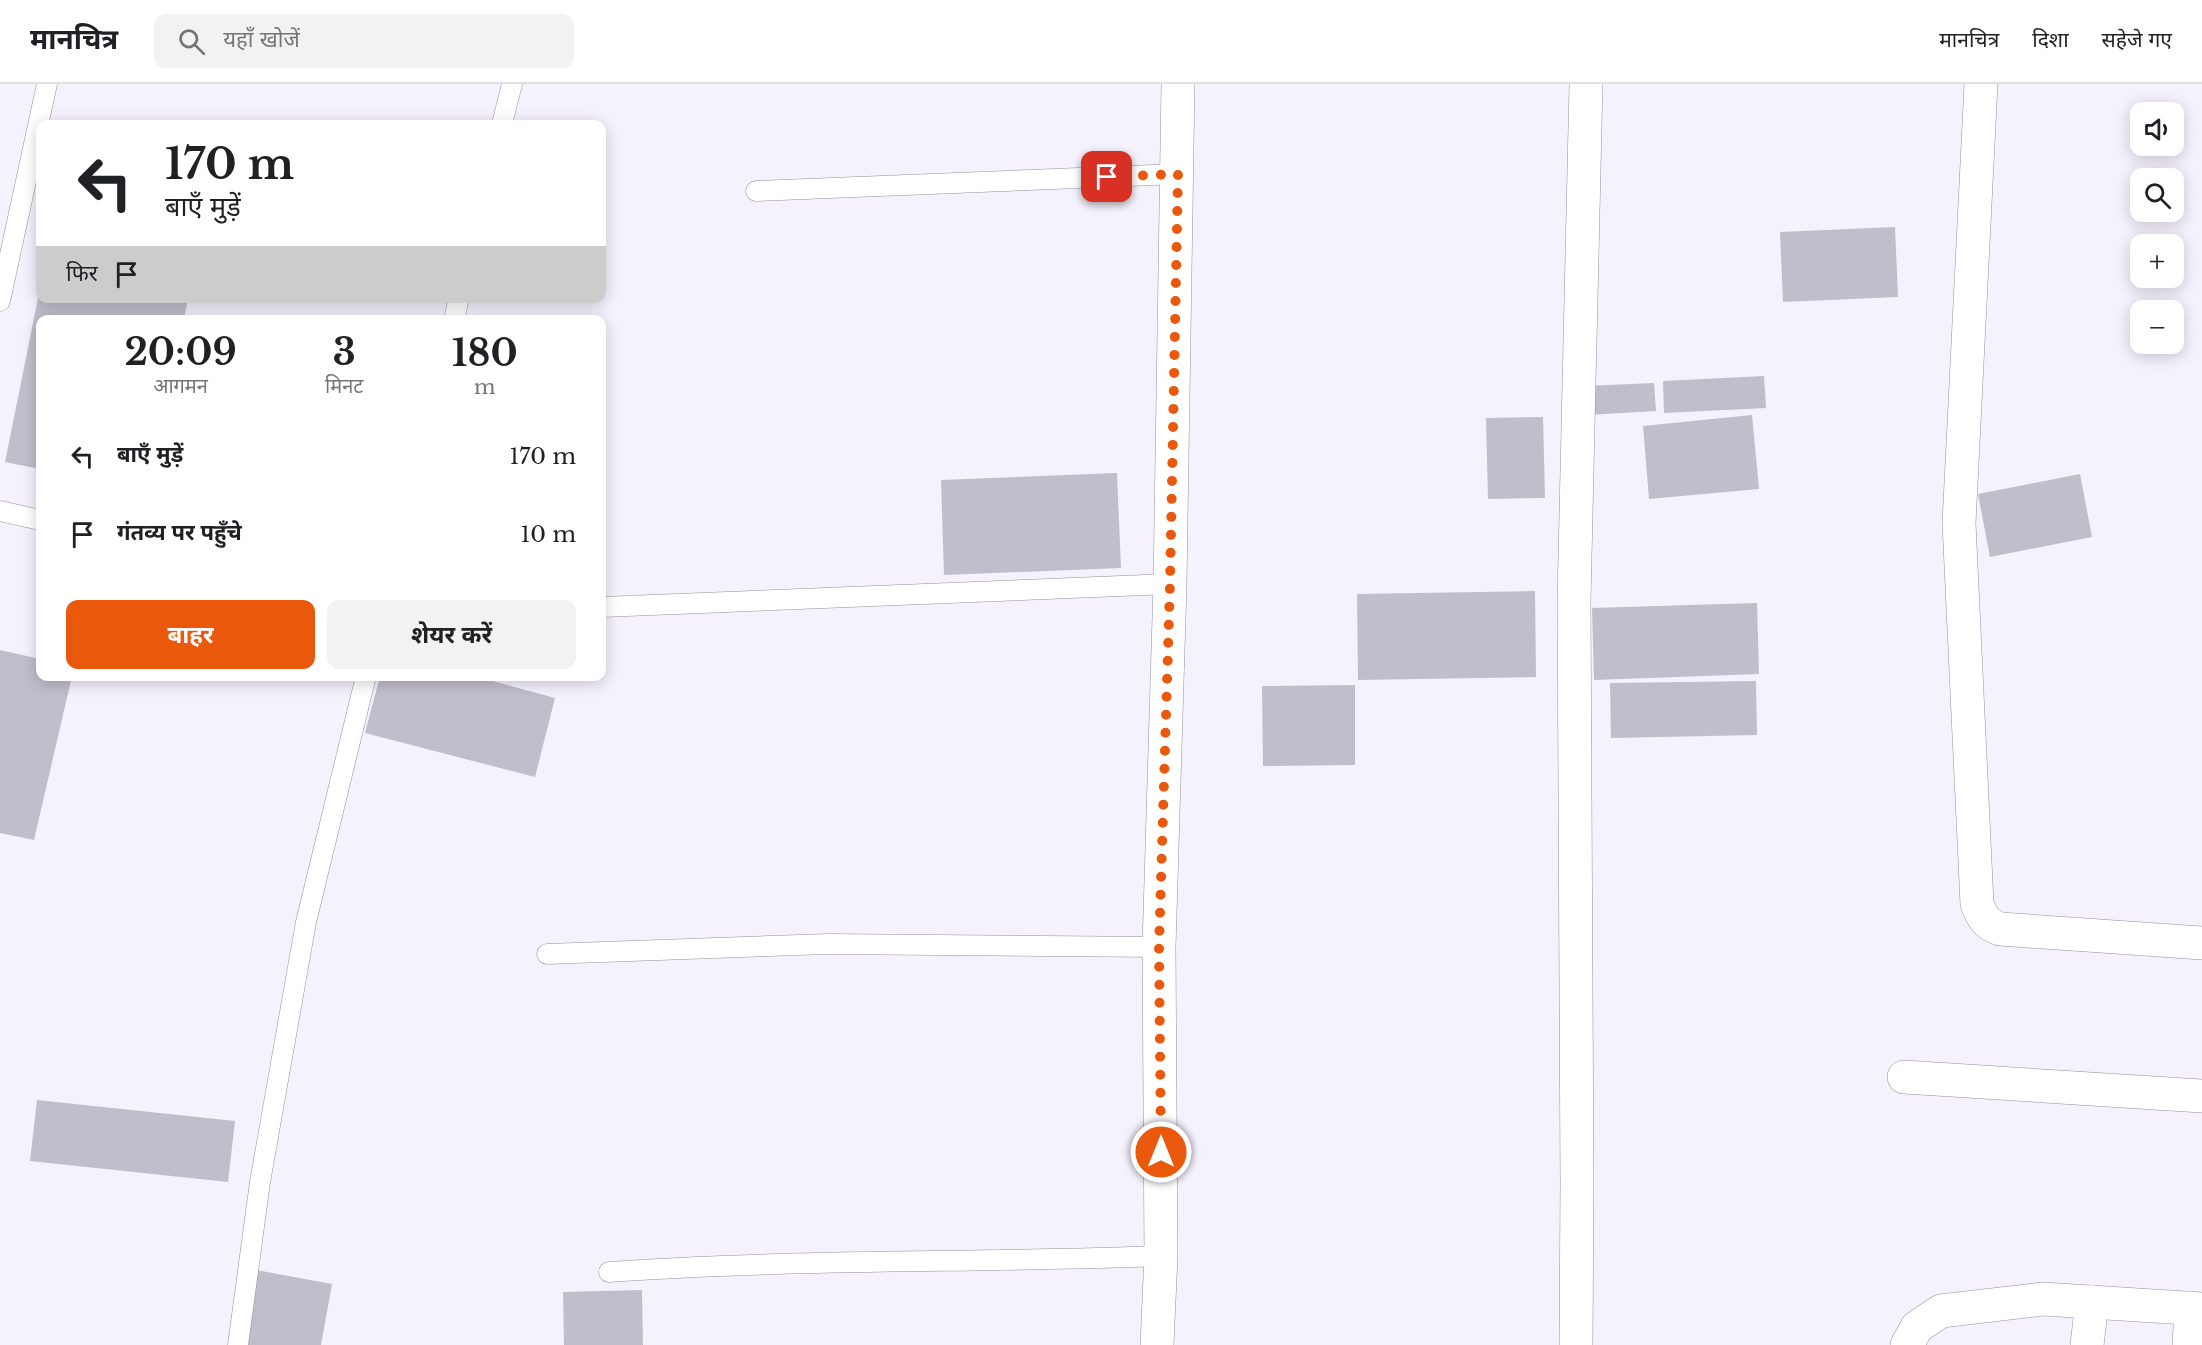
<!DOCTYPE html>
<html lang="hi">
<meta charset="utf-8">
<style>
body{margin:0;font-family:"Libre Baskerville","Noto Sans Devanagari",serif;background:#f2f2f2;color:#202124;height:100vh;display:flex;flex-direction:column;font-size:22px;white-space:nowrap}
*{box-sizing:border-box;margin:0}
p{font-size:20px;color:#757577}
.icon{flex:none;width:33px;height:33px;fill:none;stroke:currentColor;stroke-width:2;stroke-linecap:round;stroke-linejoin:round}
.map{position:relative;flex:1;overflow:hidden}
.drawer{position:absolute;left:36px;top:231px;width:570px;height:366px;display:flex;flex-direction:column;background:#fff;border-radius:12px;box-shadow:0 3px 15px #0003}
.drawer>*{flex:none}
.hud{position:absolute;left:36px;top:36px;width:570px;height:183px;border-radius:12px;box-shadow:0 3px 15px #0003;background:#fff;color:#202124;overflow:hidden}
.controls{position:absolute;left:2130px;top:18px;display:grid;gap:12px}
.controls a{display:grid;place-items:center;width:54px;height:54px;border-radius:12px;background:#fff;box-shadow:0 3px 15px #0003;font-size:30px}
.pin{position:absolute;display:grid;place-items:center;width:51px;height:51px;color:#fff;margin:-26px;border-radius:12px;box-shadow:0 3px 9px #0006}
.me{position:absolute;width:66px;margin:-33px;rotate:0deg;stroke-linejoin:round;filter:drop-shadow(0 0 4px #0008)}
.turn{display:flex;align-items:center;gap:21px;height:126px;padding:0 30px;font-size:27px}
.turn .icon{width:78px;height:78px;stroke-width:2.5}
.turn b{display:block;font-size:42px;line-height:51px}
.then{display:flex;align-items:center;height:57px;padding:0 30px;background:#0003;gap:12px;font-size:22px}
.eta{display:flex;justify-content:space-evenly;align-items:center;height:102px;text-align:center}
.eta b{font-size:36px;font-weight:700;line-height:42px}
.button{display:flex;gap:12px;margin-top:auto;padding:12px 30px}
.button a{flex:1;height:69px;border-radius:12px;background:#ea580c;color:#fff;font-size:24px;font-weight:700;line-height:69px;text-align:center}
.button a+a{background:#f2f2f2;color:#202124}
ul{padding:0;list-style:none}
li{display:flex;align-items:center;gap:18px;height:78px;padding:0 30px}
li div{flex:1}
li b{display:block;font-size:22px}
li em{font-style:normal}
header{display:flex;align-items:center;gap:36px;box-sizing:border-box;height:84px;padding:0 30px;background:#fff;border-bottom:2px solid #e0e0e0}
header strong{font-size:28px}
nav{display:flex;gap:33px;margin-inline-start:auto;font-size:21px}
.search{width:420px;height:54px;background:#f2f2f2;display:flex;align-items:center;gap:15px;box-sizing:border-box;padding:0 21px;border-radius:12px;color:#757577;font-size:22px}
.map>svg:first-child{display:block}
.building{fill:#c1bdcb}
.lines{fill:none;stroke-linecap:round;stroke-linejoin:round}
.lane-casing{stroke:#94909d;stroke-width:21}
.street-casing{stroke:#94909d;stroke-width:34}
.lane{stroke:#fff;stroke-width:20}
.street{stroke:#fff;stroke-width:33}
.route{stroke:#ea580c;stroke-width:10;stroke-dasharray:0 18}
</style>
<header>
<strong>मानचित्र</strong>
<div class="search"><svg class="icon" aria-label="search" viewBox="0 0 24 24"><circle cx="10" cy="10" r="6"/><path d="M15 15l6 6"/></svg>यहाँ खोजें</div>
<nav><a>मानचित्र</a><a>दिशा</a><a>सहेजे गए</a></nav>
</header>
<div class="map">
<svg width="2202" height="1261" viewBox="0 0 2202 1261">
<rect width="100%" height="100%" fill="#f5f1fd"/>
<g class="building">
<path d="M1895,143L1898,213L1783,218L1780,148Z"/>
<path d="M39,209L40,214H188L184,236H40V385L5,378Z"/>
<path d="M1764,292L1766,324L1664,329L1663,297Z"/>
<path d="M1654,299L1656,327L1587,331L1585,302Z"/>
<path d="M1752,331L1759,405L1649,415L1643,342Z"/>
<path d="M1543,333L1545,414L1488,415L1486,334Z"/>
<path d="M1117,389L1121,484L944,491L941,396Z"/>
<path d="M2080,390L2092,453L1990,473L1978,410Z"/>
<path d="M1535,507L1536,593L1358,596L1357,510Z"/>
<path d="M1757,519L1759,590L1594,596L1592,524Z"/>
<path d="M0,566L40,575V592H72L34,756L0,749Z"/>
<path d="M380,592H474L555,614L535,693L365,649Z"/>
<path d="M1756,597L1757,651L1611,654L1610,599Z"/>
<path d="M1355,601V681L1263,682L1262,602Z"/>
<path d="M37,1016L235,1037L228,1098L30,1077Z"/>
<path d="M256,1186L332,1200L321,1261H242Z"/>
<path d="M642,1206L643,1261H564L563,1208Z"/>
</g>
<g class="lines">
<defs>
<g id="lane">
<path d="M502,40L512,0"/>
<path d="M756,107L1178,90"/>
<path d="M0,217L47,0"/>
<path d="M454,236L459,214"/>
<path d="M0,427L40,436"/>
<path d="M602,523L1170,500"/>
<path d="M547,870L828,860L1159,863"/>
<path d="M609,1188C792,1175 977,1179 1161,1172"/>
<path d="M238,1261L260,1098L306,838L366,592"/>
</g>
<g id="street">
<path d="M1981,0L1959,439L1977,820C1982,833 1986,840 2000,845L2202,859"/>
<path d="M1904,993L2202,1012"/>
<path d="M1157,1261L1161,1172L1159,863L1170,500L1178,0"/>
<path d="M1576,1261L1577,1099L1574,516L1586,0"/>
<path d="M1907,1261L1917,1243L1941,1227L2043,1215L2202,1225"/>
<path d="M2087,1261L2092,1218"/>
<path d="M2189,1261L2191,1224"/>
</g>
</defs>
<use href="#lane" class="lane-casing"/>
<use href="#street" class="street-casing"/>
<use href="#lane" class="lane"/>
<use href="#street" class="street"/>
</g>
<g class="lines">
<path class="route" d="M1107,93L1178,90L1170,500L1159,862L1161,1068"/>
</g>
</svg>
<div class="controls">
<a><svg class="icon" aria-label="sound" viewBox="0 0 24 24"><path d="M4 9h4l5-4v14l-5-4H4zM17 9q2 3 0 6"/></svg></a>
<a><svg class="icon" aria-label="search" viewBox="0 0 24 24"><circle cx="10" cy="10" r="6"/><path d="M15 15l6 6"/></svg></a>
<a>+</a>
<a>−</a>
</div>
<div class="pin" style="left:1107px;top:93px;background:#d93025"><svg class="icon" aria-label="arrive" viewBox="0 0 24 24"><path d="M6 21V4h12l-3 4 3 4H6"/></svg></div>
<svg class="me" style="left:1161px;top:1068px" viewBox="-20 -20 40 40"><circle r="17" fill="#ea580c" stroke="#fff" stroke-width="3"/><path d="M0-11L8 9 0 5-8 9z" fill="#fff"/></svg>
<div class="hud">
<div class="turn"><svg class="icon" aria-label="left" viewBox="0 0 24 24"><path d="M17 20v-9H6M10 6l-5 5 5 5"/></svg><div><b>170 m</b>बाएँ मुड़ें</div></div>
<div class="then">फिर<svg class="icon" aria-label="arrive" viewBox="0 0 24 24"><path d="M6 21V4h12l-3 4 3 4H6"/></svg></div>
</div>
<section class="drawer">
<div class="eta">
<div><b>20:09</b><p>आगमन</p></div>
<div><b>3</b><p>मिनट</p></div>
<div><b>180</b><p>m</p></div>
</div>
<ul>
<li><svg class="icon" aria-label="left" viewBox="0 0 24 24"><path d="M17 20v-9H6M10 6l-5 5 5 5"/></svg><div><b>बाएँ मुड़ें</b></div><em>170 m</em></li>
<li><svg class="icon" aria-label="arrive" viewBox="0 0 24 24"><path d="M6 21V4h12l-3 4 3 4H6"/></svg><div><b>गंतव्य पर पहुँचे</b></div><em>10 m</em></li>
</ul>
<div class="button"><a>बाहर</a><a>शेयर करें</a></div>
</section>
</div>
